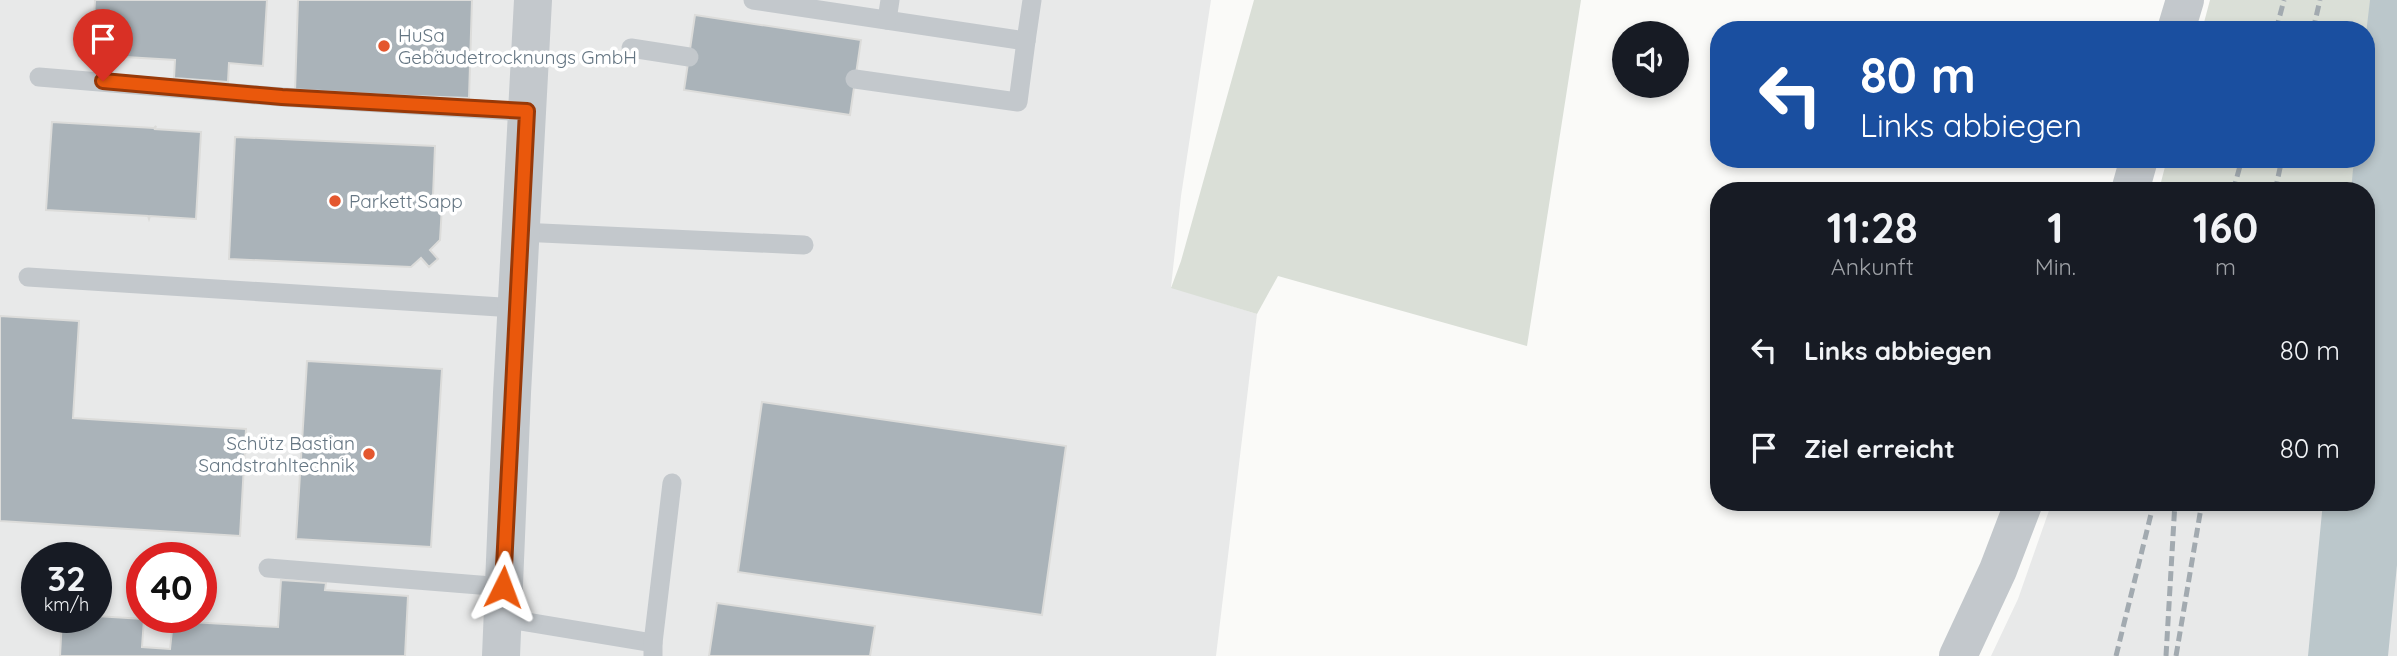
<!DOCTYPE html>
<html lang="de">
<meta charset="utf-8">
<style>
body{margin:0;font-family:Quicksand,sans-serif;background:#242831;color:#f1f3f6;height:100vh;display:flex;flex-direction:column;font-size:26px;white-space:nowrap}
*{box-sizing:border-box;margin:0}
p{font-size:23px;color:#9ea1a6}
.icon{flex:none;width:38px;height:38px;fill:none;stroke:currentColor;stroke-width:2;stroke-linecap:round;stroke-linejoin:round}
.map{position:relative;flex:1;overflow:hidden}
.details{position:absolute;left:1710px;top:182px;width:665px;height:329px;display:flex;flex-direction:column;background:#171b24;border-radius:28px;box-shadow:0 4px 10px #0003}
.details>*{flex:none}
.guide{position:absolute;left:1710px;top:21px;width:665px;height:147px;border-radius:28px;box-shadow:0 4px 10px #0003;background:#1a4fa0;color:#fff;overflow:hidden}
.fabs{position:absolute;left:1612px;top:21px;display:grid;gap:14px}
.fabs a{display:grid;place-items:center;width:77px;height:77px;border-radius:50%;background:#171b24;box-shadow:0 4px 10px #0003;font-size:35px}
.speed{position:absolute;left:21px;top:542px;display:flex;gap:14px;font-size:35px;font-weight:700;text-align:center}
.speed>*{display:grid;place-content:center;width:91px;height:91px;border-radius:50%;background:#171b24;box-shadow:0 4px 10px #0003;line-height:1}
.speed small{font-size:18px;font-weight:400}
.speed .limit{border:10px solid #d22;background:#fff;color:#111}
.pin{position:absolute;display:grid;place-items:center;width:60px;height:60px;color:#fff;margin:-72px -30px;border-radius:50% 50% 50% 0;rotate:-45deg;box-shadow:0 0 7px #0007}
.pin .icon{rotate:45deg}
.me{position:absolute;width:77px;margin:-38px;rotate:3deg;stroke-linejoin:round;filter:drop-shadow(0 0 5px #0008)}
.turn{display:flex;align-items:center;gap:24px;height:147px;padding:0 35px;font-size:32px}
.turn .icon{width:91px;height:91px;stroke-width:2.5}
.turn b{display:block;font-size:49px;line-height:60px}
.eta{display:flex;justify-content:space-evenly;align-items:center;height:119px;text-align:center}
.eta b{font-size:42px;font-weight:700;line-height:49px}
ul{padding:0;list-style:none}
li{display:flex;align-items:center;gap:21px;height:98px;padding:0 35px}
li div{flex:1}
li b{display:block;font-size:26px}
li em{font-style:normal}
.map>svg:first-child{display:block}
.built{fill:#e8e9e9;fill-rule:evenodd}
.green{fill:#dadfd7}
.water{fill:#bbc7cb}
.building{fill:#aab3b9;stroke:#dcdcda;stroke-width:2}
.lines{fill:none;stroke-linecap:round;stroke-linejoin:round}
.service{stroke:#c3c8cc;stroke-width:19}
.minor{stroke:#c3c8cc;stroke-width:38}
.tertiary{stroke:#c3c8cc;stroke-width:38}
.rail{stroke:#a2aab0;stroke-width:5;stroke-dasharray:10 5;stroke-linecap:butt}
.route-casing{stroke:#983908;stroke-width:18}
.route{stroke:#ea580c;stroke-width:12}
.poi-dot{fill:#e4572e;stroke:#fff;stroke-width:2.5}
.labels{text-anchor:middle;stroke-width:7;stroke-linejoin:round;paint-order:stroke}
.poi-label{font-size:19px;fill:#657683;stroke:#fff;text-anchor:start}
</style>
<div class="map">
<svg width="2397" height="656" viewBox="0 0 2397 656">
<rect width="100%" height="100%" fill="#fafaf8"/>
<g class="built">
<path d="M0,0H1211L1181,196L1171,287L1257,314L1216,656H0ZM37,558H96V618H37ZM142,558H201V618H142Z"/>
<path d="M2397,344V656H1991L2018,599L2052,502H2366Z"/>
</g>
<g class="green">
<path d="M1254,0H1581L1527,346L1278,276L1257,314L1171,288L1181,261Z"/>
<path d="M2210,0H2397L2366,191H2167L2160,186L2167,159H2366V30H2202Z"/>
</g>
<path class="water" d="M2370,0H2397V565L2388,656H2308L2323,502H2366V191H2351L2354,159H2366V34Z"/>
<g class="building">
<path d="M95,0H267L263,66L229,63L228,82L174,78L175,60L92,55Z"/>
<path d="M298,0H472L469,98L295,92Z"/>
<path d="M695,15L861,40L850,115L684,90Z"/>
<path d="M52,122L154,128L156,126L155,129L201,132L196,219L150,216L149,219L148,216L46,210Z"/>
<path d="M235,137L435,146L433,196L442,206L440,240L430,250L438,259L429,267L421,258L411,267L229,259Z"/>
<path d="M0,316L79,321L73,418L246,429L240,536L0,521Z"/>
<path d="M307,361L442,369L431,547L296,539Z"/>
<path d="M762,402L1066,446L1042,615L738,572Z"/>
<path d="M281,580L326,583L325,590L408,596L405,656H60L62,618H96V616L144,619L142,647L170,649L173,621L278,627Z"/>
<path d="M717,603L875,626L870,656H709Z"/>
</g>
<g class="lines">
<g class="service">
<path d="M753,0L1026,41L1032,0"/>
<path d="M887,20L890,0"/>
<path d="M631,48L689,57"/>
<path d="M39,77L282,97L527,112"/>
<path d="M855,79L1018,102L1026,41"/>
<path d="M520,232L804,245"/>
<path d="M28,277L516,308"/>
<path d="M268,568L504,587"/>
<path d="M502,618L653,643V656"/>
<path d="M653,643L672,483"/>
</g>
<g class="minor">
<path d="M2176,30L2185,0"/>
<path d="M2130,191L2139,159"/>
<path d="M1958,656L1998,570L2024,502"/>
</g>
<path class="tertiary" d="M501,656L512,393L533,0"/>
<g class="rail">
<path d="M2276,30L2284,0"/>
<path d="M2313,30L2320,0"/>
<path d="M2233,191L2242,159"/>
<path d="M2275,191L2282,159"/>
<path d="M2116,656L2154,502"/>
<path d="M2166,656L2175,502"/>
<path d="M2176,656L2202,502"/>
</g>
</g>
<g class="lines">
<defs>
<path id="route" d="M103,81L282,97L527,111L503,587"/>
</defs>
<use href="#route" class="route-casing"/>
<use href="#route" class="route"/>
</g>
<g class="poi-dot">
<circle cx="384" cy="46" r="7"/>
<circle cx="335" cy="201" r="7"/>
<circle cx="369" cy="454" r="7"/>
</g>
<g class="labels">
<g class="poi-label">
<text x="398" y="42">HuSa<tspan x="398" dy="22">Gebäudetrocknungs GmbH</tspan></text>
<text x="349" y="208">Parkett Sapp</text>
<text x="355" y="450" text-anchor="end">Schütz Bastian<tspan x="355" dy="22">Sandstrahltechnik</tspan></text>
</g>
</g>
</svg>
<div class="fabs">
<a><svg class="icon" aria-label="sound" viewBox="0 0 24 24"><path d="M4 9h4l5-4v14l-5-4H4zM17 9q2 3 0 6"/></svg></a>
</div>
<div class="speed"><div>32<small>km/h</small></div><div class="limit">40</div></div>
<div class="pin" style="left:103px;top:81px;background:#d93025"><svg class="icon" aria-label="arrive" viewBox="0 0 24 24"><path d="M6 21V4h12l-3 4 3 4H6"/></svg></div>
<svg class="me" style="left:503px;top:587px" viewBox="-20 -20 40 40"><path d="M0-17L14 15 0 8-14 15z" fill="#ea580c" stroke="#fff" stroke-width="4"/></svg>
<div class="guide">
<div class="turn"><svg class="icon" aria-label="left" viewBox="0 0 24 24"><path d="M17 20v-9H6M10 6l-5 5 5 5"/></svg><div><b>80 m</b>Links abbiegen</div></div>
</div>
<section class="details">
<div class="eta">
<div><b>11:28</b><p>Ankunft</p></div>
<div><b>1</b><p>Min.</p></div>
<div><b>160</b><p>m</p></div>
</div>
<ul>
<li><svg class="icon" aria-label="left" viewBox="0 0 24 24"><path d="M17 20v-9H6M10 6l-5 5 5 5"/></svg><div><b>Links abbiegen</b></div><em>80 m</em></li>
<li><svg class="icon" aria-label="arrive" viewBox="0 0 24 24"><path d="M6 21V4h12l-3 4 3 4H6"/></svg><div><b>Ziel erreicht</b></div><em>80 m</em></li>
</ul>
</section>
</div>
